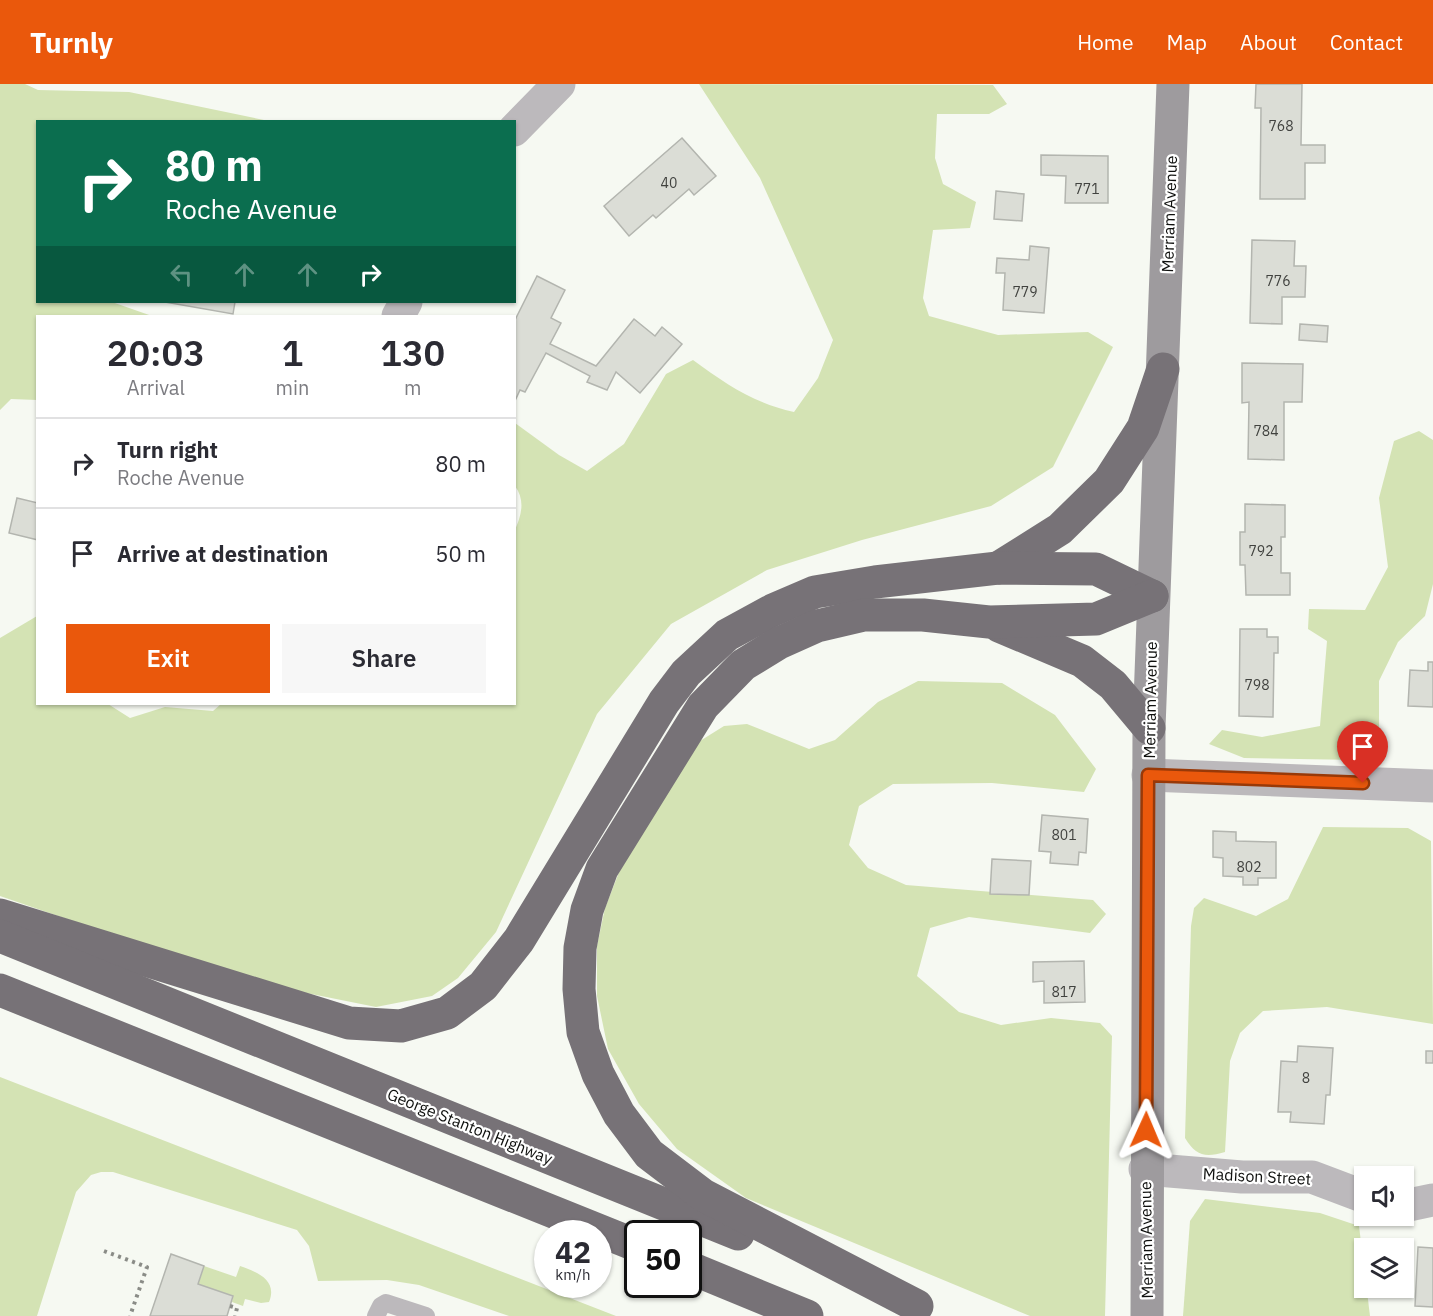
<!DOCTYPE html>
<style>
body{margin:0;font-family:"IBM Plex Sans",sans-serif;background:#f7f7f7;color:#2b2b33;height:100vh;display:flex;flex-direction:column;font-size:22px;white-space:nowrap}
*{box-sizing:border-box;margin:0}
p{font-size:20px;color:#7c7c81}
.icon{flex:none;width:33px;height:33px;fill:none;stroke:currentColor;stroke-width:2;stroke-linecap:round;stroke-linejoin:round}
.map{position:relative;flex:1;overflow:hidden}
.panel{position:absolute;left:36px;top:231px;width:480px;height:390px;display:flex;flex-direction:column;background:#fff;border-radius:0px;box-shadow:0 2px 4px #0004}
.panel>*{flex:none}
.banner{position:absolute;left:36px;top:36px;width:480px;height:183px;border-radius:0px;box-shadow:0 2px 4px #0004;background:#0b6e4f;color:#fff;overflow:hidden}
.tools{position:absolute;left:1354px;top:1082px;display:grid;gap:12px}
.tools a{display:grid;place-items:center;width:60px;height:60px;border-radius:0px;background:#fff;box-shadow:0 2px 4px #0004;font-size:30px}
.speed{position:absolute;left:534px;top:1136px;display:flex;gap:12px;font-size:30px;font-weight:700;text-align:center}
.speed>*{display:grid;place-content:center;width:78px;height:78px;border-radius:50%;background:#fff;box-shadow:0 2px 4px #0004;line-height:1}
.speed small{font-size:15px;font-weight:400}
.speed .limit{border:3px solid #111;border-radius:9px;background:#fff;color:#111}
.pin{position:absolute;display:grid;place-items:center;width:51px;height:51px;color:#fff;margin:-62px -26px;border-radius:50% 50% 50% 0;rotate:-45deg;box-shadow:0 0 6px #0007}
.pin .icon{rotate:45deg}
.me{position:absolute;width:66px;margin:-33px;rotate:1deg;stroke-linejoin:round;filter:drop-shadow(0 0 4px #0008)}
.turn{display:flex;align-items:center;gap:21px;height:126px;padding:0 30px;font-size:27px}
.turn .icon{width:78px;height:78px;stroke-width:2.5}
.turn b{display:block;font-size:42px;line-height:51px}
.lanes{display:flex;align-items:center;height:57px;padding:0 30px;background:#0003;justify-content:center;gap:30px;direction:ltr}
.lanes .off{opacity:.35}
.eta{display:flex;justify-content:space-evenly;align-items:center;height:102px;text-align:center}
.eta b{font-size:36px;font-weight:600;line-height:42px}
.action{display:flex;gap:12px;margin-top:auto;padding:12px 30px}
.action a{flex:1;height:69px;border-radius:0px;background:#ea580c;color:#fff;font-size:24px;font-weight:600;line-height:69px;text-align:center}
.action a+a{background:#f7f7f7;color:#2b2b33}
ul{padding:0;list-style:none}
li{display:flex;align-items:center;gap:18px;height:90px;padding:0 30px;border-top:2px solid #e1e1e2}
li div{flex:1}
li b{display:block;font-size:22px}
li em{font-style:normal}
header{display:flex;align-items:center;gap:36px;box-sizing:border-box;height:84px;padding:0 30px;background:#ea580c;color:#fff}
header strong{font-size:28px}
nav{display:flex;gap:33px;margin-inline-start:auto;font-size:21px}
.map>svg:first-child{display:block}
.green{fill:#d4e3b4}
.building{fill:#dbddd6;stroke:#b3b5af;stroke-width:1.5}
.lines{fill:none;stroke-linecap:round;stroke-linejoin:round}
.path{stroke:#8a8c87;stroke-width:4;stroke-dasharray:3 4.5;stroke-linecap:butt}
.lane{stroke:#bcb9bc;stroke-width:18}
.street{stroke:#bcb9bc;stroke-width:33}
.secondary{stroke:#9e9b9e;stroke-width:33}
.highway{stroke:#777277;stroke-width:33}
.route-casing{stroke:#983908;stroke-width:15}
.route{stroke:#ea580c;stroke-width:10}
.labels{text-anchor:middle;stroke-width:4.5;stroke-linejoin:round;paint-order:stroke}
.number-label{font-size:14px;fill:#41423f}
.street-label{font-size:16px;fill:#0e0f0d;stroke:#fff}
</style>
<header>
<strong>Turnly</strong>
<nav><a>Home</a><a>Map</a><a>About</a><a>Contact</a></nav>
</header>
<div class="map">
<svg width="1433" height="1232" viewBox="0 0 1433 1232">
<rect width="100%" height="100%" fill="#f6f9f2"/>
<g class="green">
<path d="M0,0H25L38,6L129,8L269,37L38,38V218H112L152,232H38L37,316L11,315L0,326Z"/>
<path d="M699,0L993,1L1007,20L989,30H937L935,74L943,100L976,118L970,144L933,146L923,214L929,232L998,251L1088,248L1113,263L1053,383L991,422L862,456L767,486L671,540L597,630L496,848L458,894L432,912L376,923L247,897L0,812V554L37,532L38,620H108L130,634L165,623L213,627L221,620H514V448C521,433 526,417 515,402V339L559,371L587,387L624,360L666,290L693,276C726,300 753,319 794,328L818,294L833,256L760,94Z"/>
<path d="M1419,347L1433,356V500L1425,532L1398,558L1379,597V654L1358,676L1244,674L1209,660L1222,646L1262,653L1320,642L1327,557L1308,545L1309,525L1365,526L1388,483L1379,414L1394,357Z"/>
<path d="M918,597L1002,599L1055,631L1096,685L1084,708L992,699L893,700L859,722L849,761L868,784L906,801L1093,816L1106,830L1090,849L969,833L930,844L917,892L959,928L1001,941L1051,934L1100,939L1112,952L1105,1232H1030L746,1114L677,1065L639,1020L608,965L597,912V862L605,824L623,778L700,657L724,642L747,640L809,665L835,656L878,618Z"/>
<path d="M1323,743L1408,744L1431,757L1433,940L1327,923L1263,927L1240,949L1230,977L1225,1068C1205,1074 1196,1072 1185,1054L1191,842L1194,824L1204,814L1256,832L1288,815Z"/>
<path d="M0,993L616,1232H509L419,1201L387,1196L318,1197L309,1162L297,1146L113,1088H101L91,1091L76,1108L37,1232H0Z"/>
<path d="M1205,1115L1320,1129L1359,1142L1370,1232H1183L1190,1137Z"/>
<path d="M204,1182L236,1193L240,1182C257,1188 278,1196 269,1218L261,1219L245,1215L243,1222L232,1218L233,1212L198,1200Z"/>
</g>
<g class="building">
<path d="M1256,0H1302L1301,61H1325V79H1305V115H1260L1261,24H1255Z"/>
<path d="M682,54L716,92L694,111L689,105L656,134L653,131L629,152L604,122Z"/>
<path d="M1041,71L1108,72V119H1065L1066,92L1041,91Z"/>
<path d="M996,107L1024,110L1022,137L994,135Z"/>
<path d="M1252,156L1295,157L1294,182H1306L1305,213H1282V240L1250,239Z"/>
<path d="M1030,162L1049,164L1044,229L1003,226L1005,189H996L997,174L1029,176Z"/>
<path d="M537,192L565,206L551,234L561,239L550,260L596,282L634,235L655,252L662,243L682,260L640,309L616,288L607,306L587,298L590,292L546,269L525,308L520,306L514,319V238Z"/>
<path d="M165,218H235L233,230Z"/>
<path d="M1300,240L1328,242L1327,258L1299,256Z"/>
<path d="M1242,279L1303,280L1302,318H1284V376L1248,375L1249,318L1242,319Z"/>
<path d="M17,414L38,419V456L9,449Z"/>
<path d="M1245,420L1285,421V453H1281V489H1290V511H1246L1245,481H1240V448H1245Z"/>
<path d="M1240,545H1267V553H1278V569H1274L1273,633L1239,632Z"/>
<path d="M1428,578H1433V623L1408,622L1410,586L1428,587Z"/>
<path d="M1042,731L1088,735L1086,769L1079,768L1078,781L1050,779L1051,768L1039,767Z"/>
<path d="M1213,747L1236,748V757L1276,758V794H1258V801H1243V793L1223,792V774L1213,773Z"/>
<path d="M992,775L1031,777L1029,811L990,810Z"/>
<path d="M1084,877L1085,918L1044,919V897L1033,898V878Z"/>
<path d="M1298,962L1333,964L1330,1011H1326L1324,1040L1290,1038L1291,1028H1278L1281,977L1297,978Z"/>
<rect x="1426" y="967" width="7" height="12"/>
<path d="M1418,1163L1433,1164V1223L1415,1222Z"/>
<path d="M171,1170L204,1182L198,1200L233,1212L227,1232H150Z"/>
</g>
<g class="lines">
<g class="path">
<path d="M104,1167L147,1183L130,1232"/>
<path d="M230,1222L237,1224L235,1232"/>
</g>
<path class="lane" d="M376,1232L381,1222L386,1219L426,1232"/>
<g class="street">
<path d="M514,46L559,0"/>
<path d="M398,232L406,218"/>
<path d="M1148,691L1433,702"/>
<path d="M1145,1085L1242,1093H1312L1365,1113"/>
<path d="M1404,1122L1433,1116"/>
</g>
<path class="secondary" d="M1147,1232L1149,644L1173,0"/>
<g class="highway">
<path d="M998,484L1060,445L1109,397L1143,344L1163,285"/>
<path d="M999,542L1082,577L1113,601L1149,644"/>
<path d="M0,831L349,939L401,942L447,929L483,902L519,856L664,618L686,589L727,551L773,526L815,508L875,498L998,484L1096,485L1152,512"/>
<path d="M0,852L738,1150"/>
<path d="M0,906L638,1162"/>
<path d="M688,1183L807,1232"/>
<path d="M917,1222L703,1111L649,1070L619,1030L598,990L583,948L579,905L580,864L587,826L602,785L703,622L743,581L779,559L817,542L864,531H923L989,538L1096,535L1152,512"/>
</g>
</g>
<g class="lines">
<defs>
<path id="route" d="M1146,1046L1148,691L1363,699"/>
</defs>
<use href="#route" class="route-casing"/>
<use href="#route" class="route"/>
</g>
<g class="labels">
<g class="number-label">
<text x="1281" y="47">768</text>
<text x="669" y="104">40</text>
<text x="1087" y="110">771</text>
<text x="1278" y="202">776</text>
<text x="1025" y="213">779</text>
<text x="1266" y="352">784</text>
<text x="1261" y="472">792</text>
<text x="1257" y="606">798</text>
<text x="1064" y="756">801</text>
<text x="1249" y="788">802</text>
<text x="1064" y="913">817</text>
<text x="1306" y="999">8</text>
</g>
<g class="street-label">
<text transform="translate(1169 130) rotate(-88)" y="6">Merriam Avenue</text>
<text transform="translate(1150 616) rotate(-89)" y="6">Merriam Avenue</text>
<text transform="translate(470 1042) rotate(22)" y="6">George Stanton Highway</text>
<text transform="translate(1257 1092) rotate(3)" y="6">Madison Street</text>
<text transform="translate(1146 1156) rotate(-91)" y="6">Merriam Avenue</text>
</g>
</g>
</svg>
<div class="tools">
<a><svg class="icon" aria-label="sound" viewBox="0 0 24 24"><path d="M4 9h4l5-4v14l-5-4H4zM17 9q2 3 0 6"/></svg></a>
<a><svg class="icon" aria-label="layers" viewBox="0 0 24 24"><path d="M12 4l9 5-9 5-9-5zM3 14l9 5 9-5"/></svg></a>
</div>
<div class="speed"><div>42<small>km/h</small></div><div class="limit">50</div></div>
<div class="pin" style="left:1363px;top:699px;background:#d93025"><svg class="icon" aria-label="arrive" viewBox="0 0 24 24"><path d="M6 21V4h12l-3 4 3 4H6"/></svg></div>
<svg class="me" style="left:1146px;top:1046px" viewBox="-20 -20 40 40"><path d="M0-17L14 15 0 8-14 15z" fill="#ea580c" stroke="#fff" stroke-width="4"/></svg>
<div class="banner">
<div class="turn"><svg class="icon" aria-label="right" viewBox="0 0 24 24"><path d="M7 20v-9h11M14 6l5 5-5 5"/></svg><div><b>80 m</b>Roche Avenue</div></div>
<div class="lanes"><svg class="icon off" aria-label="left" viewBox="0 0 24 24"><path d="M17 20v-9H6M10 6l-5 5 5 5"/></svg><svg class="icon off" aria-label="ahead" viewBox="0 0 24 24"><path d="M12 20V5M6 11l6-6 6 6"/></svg><svg class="icon off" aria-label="ahead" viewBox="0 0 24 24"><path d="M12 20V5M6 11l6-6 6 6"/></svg><svg class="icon" aria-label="right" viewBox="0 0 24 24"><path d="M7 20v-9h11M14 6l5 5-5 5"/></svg></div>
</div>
<section class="panel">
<div class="eta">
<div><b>20:03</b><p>Arrival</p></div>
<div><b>1</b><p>min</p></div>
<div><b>130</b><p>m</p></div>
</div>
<ul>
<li><svg class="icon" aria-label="right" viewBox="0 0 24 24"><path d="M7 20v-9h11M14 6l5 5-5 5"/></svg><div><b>Turn right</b><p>Roche Avenue</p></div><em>80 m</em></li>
<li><svg class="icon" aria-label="arrive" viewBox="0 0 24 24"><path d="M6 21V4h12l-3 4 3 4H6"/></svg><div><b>Arrive at destination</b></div><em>50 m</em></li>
</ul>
<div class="action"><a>Exit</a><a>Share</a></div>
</section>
</div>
